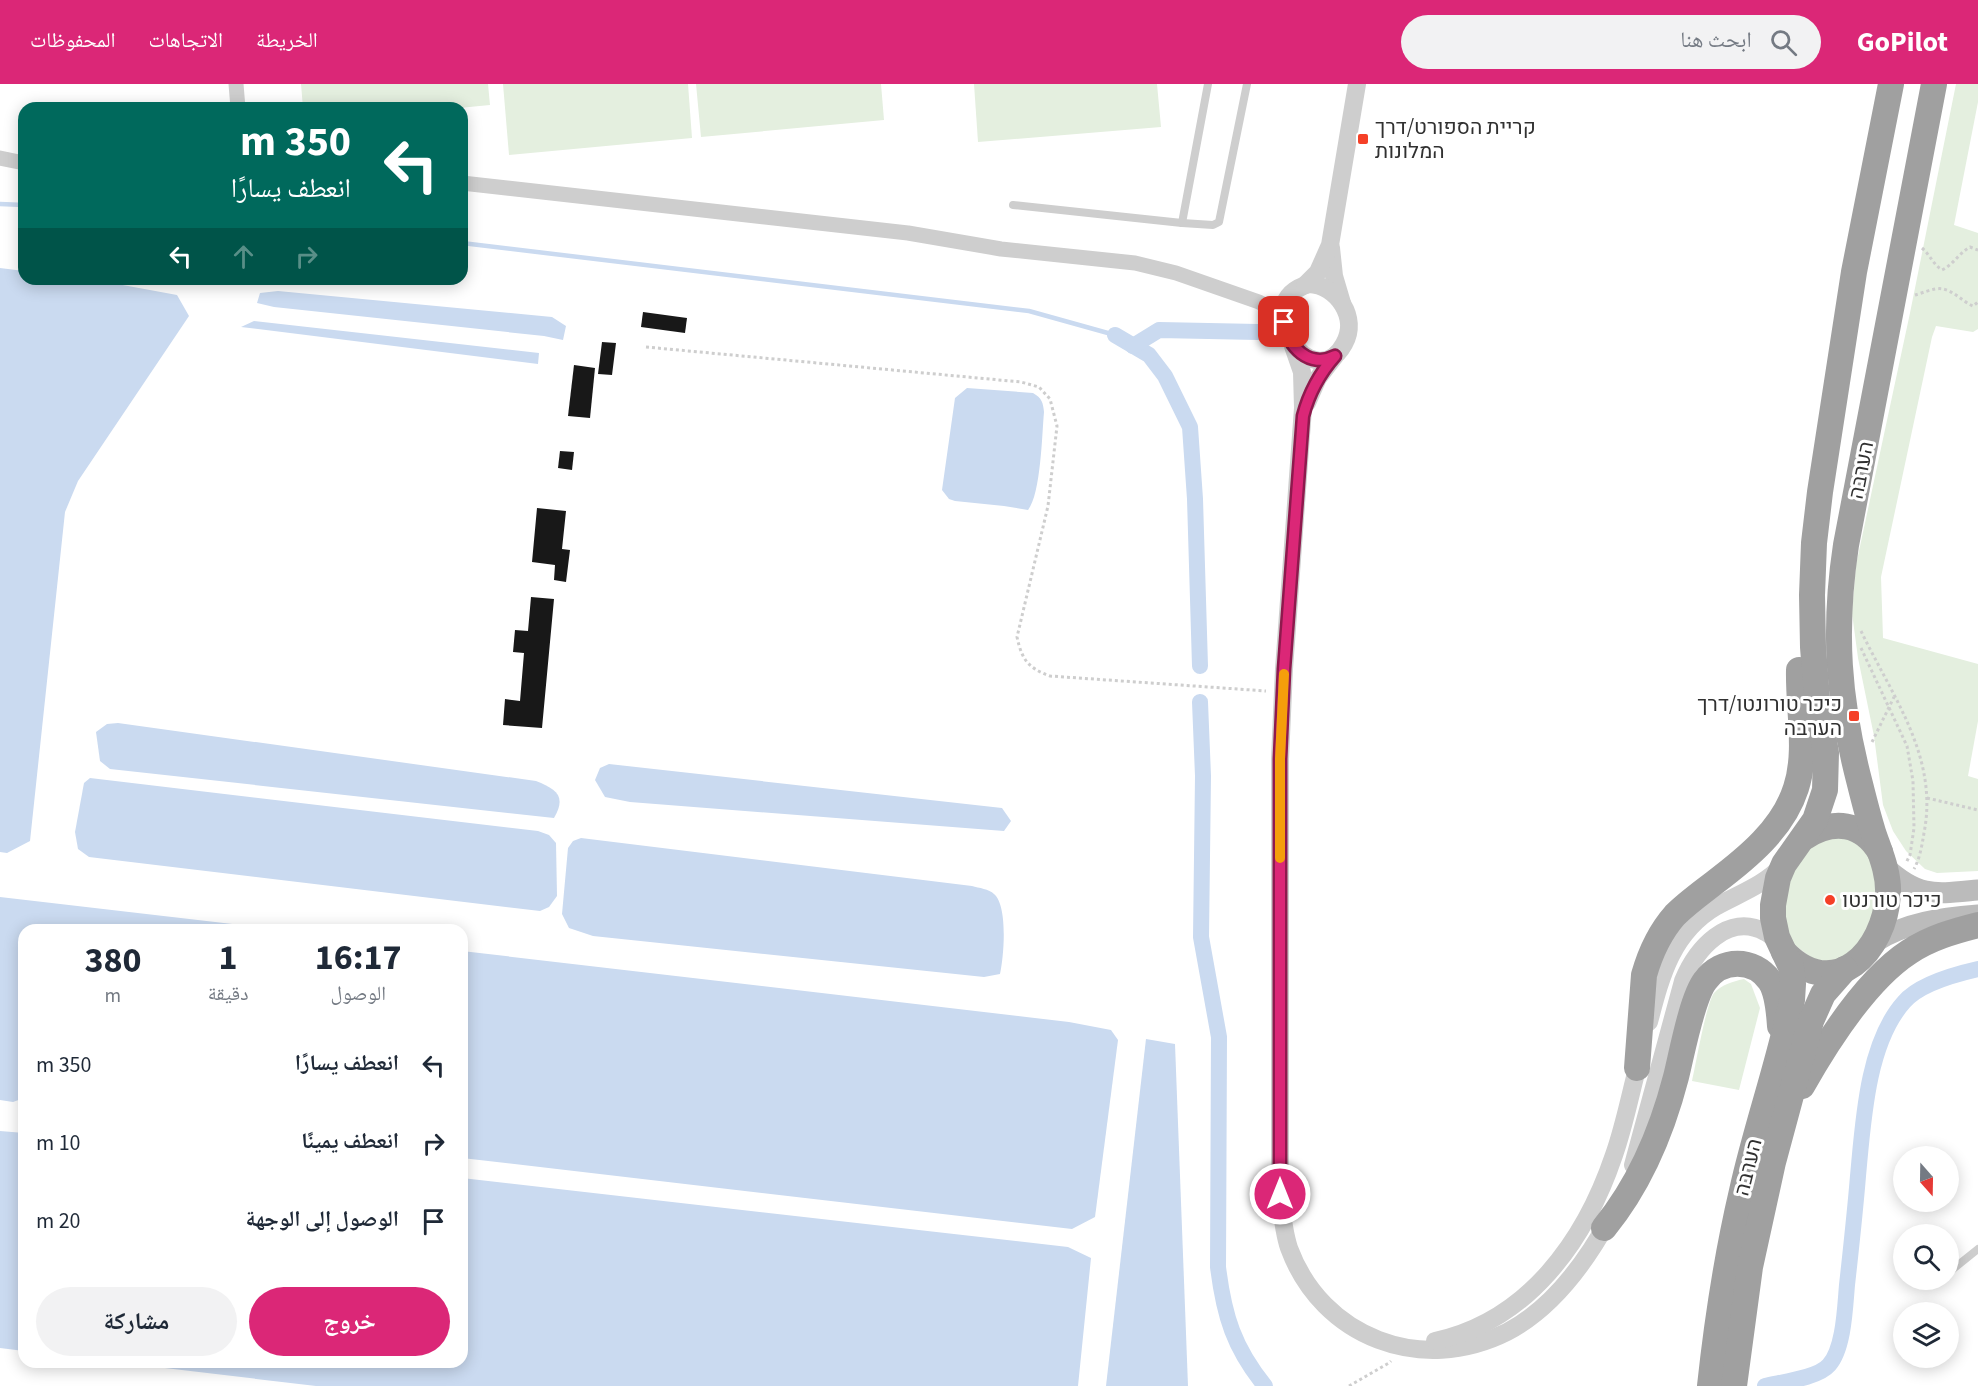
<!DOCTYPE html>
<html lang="ar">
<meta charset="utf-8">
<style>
body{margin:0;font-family:"Source Sans 3","Noto Naskh Arabic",Heebo,sans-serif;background:#f2f2f3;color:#1f2937;direction:rtl;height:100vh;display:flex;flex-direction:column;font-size:22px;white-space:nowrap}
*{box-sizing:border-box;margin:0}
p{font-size:20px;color:#747a83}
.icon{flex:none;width:33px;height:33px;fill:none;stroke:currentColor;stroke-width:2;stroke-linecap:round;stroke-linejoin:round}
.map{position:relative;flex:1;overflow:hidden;direction:ltr}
.details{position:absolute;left:18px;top:840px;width:450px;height:444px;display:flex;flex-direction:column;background:#fff;border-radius:18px;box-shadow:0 3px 15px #0003;direction:rtl}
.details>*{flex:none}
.top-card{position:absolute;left:18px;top:18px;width:450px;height:183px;border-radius:18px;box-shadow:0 3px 15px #0003;direction:rtl;background:#00695c;color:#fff;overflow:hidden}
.needle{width:39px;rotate:160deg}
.fabs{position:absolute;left:1893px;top:1062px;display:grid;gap:12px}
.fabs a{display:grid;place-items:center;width:66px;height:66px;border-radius:50%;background:#fff;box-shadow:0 3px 15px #0003;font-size:30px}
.pin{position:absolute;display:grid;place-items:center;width:51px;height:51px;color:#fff;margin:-26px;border-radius:12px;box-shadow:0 3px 9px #0006}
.me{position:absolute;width:66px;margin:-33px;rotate:0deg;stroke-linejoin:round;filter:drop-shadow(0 0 4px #0008)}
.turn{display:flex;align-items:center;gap:21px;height:126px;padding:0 18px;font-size:27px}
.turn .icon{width:78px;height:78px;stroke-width:2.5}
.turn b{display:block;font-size:42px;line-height:51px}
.lanes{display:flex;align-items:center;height:57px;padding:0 18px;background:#0003;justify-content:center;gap:30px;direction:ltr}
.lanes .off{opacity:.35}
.eta{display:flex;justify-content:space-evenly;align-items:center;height:102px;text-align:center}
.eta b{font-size:36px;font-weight:700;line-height:42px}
.primary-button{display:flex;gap:12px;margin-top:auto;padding:12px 18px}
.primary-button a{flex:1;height:69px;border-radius:36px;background:#db2777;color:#fff;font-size:24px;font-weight:700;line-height:69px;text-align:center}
.primary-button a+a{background:#f2f2f3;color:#1f2937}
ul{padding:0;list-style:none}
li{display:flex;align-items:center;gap:18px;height:78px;padding:0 18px}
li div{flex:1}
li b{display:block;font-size:22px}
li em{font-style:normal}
header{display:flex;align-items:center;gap:36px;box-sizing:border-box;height:84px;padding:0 30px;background:#db2777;color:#fff}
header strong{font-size:28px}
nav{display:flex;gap:33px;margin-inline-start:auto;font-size:21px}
.search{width:420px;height:54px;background:#f2f2f3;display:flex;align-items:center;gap:15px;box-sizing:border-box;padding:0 21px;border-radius:33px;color:#747a83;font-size:22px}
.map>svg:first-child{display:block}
.green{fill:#e4efdf}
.water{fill:#cadaf0}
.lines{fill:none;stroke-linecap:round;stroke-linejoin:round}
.stream{stroke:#cadaf0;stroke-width:4.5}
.canal{stroke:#cadaf0;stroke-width:16}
.building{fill:#181818}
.path{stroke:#cecece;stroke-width:3;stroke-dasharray:3 3;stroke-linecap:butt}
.service{stroke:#cecece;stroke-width:8}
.minor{stroke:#cecece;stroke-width:15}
.tertiary{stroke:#cecece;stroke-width:18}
.secondary{stroke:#bbb;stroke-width:21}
.trunk{stroke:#a0a0a0;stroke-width:26}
.route-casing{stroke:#8e194d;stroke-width:15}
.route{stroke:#db2777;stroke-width:10}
.slow{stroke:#f59e0b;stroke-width:10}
.poi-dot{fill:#f54027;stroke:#fff;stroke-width:2}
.labels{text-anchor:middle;stroke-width:6;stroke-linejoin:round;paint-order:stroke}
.poi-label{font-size:21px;fill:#313131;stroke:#fff;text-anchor:start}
.street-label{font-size:21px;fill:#313131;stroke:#fff}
</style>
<header>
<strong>GoPilot</strong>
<div class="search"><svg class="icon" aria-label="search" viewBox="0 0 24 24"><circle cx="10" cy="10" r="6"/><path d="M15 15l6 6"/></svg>ابحث هنا</div>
<nav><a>الخريطة</a><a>الاتجاهات</a><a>المحفوظات</a></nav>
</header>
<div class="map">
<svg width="1978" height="1302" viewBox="0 0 1978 1302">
<rect width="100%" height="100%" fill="#fff"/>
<g class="green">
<path d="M301,0H488L490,21L459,24H303Z"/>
<path d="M503,0H688L692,54L509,71Z"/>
<path d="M696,0H881L884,36L701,53Z"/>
<path d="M974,0H1157L1161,43L978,58Z"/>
<path d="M1956,0H1978V18L1954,141L1978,149V245L1973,248L1936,242L1932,253L1881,493L1883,554L1978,580V637L1968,692L1978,695V787L1937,789L1925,785L1906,767L1893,747L1883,721L1874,652L1858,574L1852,529L1856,481L1910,229Z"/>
<path d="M1829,748L1865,759L1882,806L1859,868L1823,883L1782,851L1790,782Z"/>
<path d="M1744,895L1751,900L1760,924L1739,1006L1692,997C1696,980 1706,920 1714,909C1721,901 1734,897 1744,895Z"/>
</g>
<g class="water">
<path d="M0,184L24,187V195H90L177,211L189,232L78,397L65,428L30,757L7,769L0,768Z"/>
<path d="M278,207L552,233L566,242L563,256L544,252L274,223L257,219L260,209Z"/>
<path d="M254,237L539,269L538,280L241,243Z"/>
<path d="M967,304L1033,309C1042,314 1043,319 1044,328C1042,350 1041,410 1028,426L1004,422L955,417L949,415L942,406L955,314Z"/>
<path d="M118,639L536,697C556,705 567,712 554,734L110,685L100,677L96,648L107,640Z"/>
<path d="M609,680L1002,724L1011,737L1004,747L630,718L605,713L595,696L600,684Z"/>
<path d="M90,694L538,747L549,751L556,759L557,812L549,823L540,827L89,773L78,765L75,748L84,699Z"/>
<path d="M581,754L972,802C979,804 989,805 994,810C1008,822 1004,872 1000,890L984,893L593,852L569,844L562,830L568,764L573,757Z"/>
<path d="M0,813L283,846H24V1014L13,1018L0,1016Z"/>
<path d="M462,867L1069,938L1111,946L1118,956L1095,1133L1072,1145L462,1074Z"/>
<path d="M1146,955L1175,960L1188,1302H1106Z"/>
<path d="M0,1047L24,1049V1267L0,1264Z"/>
<path d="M462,1094L1068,1163L1091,1174L1078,1302H316L114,1278H462Z"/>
</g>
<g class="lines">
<g class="stream">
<path d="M0,120L24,121"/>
<path d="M462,159L1029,227L1115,251"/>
</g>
<g class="canal">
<path d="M1115,251L1149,271L1165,292L1190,343L1195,415L1200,582"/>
<path d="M1133,262L1159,246L1258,248"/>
<path d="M1200,618L1203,692L1201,853L1219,953L1218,1183C1224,1232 1234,1264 1265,1302"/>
<path d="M1765,1302C1782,1298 1818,1294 1829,1281C1844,1264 1845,1223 1847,1201C1851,1165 1855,1129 1858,1092C1863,1039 1867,959 1904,918C1919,900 1956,890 1978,885"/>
</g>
</g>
<g class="building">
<path d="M643,228L687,234L685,249L641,243Z"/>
<path d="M602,258L616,259L612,291L598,290Z"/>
<path d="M574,281L595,284L590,334L568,332Z"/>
<path d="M560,367L574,368L572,386L558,384Z"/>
<path d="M537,424L566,427L562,465L570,466L566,498L554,496L555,481L532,478Z"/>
<path d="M531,513L554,515L542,644L503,641L505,615L520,617L524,569L513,568L515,546L528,547Z"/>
</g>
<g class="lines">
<g class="path">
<path d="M1922,164C1930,171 1933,180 1942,186C1953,181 1959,169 1970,163L1978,166"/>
<path d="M1915,211C1923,209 1935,203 1943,205C1954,207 1963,218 1973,222L1978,218"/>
<path d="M646,263L1021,298L1039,303L1050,315L1057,342L1048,422L1017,553C1022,576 1028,584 1050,592L1266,607"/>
<path d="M1861,547C1892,612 1939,673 1924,749C1922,761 1920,774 1914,785"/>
<path d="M1861,564L1907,662L1913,697L1914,744L1910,771L1906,779"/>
<path d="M1872,658L1894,613"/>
<path d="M1927,714L1978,726"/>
<path d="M1349,1302L1389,1279L1391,1277"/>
</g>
<g class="service">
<path d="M1013,121L1182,139L1208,0"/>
<path d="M1182,139L1213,141L1219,138L1247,0"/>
<path d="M1948,1189L1978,1165"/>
</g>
<g class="minor">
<path d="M236,0L238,24"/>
<path d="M0,74L24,79"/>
<path d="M462,99L908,149L1001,165L1135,179L1176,189L1259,218L1272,225L1284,238"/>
</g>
<g class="tertiary">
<path d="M1331,164L1334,192L1342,219"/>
<path d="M1309,200C1337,201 1359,234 1344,260C1314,315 1245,218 1309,200Z"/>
<path d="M1305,201L1318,188L1330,161L1357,0"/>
<path d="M1293,262L1302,288L1303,324L1284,585L1280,675V1110C1282,1128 1283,1146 1289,1164C1322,1254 1422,1291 1507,1248C1553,1224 1586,1178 1610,1134"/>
<path d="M1307,319L1318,294L1335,272"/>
<path d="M1649,938C1661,892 1672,848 1717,822C1741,809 1764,801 1783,781"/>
<path d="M1633,1081L1683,897C1696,865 1728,828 1765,848C1771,851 1776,856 1780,860"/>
<path d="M1435,1257C1528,1237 1585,1157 1614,1071C1625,1040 1631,1006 1640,974"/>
</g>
<g class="secondary">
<path d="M1885,783C1919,814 1935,810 1978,806"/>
<path d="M1875,858C1907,838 1941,834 1978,831"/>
</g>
<g class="trunk">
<path d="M1805,753C1833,735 1862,738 1880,768"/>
<path d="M1784,868C1835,920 1885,867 1888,810C1889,788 1880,769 1873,748C1868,732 1864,716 1860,700C1838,616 1833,547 1846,461L1934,0"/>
<path d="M1637,984L1644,891C1650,870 1660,848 1675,831C1687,819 1701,809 1714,799C1747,774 1783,745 1796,704C1808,667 1798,625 1799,586"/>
<path d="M1802,1002C1827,958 1866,896 1909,868C1930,854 1954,847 1978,841"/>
<path d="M1604,1144C1640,1100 1662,1047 1676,993C1682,969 1692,914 1705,897C1721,874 1754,874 1770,897C1778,909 1779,928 1780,942"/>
<path d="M1710,1302C1717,1237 1727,1171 1742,1107C1756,1043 1779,980 1792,916L1793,900L1791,883L1777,853L1773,834V821L1778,794L1784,780L1815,736L1825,706L1826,669L1817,615L1813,563L1812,511L1814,459L1820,408L1854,188L1891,0"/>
<path d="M1734,1302L1750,1183L1773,1078L1811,937L1823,910L1845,885"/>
</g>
</g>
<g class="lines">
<defs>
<path id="route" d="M1280,1110V675L1284,585L1303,332C1309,309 1319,290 1335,272C1310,285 1287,263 1284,238"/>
</defs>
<use href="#route" class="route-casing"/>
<use href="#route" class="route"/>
<path class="slow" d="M1280,774V675L1284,590"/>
</g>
<g class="poi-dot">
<rect x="1357" y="49" width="12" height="12" rx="3"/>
<rect x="1848" y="626" width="12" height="12" rx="3"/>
<circle cx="1830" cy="816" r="6"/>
</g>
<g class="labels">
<g class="poi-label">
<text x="1375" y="50">קריית הספורט/דרך<tspan x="1375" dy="24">המלונות</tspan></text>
<text x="1842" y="627" text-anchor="end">כיכר טורונטו/דרך<tspan x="1842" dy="24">הערבה</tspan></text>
<text x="1842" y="823">כיכר טורנטו</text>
</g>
<g class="street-label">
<text transform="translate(1861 386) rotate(-79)" y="7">הערבה</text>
<text transform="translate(1748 1083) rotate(-76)" y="7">הערבה</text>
</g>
</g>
</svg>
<div class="fabs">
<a><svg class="needle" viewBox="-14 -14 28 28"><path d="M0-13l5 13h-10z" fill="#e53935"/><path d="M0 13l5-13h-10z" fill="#747a83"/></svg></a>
<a><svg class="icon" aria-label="search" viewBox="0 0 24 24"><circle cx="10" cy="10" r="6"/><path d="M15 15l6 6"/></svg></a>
<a><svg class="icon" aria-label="layers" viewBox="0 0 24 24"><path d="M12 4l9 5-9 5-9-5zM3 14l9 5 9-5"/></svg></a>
</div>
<div class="pin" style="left:1284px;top:238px;background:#d93025"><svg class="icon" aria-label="arrive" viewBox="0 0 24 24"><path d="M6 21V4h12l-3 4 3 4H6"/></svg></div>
<svg class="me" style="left:1280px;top:1110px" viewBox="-20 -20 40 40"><circle r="17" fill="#db2777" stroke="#fff" stroke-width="3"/><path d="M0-11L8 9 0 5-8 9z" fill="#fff"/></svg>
<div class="top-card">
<div class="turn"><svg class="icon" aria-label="left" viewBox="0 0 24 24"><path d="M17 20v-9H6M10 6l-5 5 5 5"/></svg><div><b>350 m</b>انعطف يسارًا</div></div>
<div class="lanes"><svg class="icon" aria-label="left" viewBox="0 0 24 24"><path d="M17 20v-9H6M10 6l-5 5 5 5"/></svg><svg class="icon off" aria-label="ahead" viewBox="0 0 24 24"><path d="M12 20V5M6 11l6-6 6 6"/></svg><svg class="icon off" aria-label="right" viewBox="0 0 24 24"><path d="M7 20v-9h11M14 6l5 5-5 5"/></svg></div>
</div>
<section class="details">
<div class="eta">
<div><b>16:17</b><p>الوصول</p></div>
<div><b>1</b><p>دقيقة</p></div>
<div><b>380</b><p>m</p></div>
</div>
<ul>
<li><svg class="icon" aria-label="left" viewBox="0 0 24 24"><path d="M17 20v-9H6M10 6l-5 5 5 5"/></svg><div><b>انعطف يسارًا</b></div><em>350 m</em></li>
<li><svg class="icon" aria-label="right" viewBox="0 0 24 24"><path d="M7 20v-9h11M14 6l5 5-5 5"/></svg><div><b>انعطف يمينًا</b></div><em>10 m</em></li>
<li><svg class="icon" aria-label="arrive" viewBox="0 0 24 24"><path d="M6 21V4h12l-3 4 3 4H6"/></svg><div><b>الوصول إلى الوجهة</b></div><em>20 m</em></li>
</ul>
<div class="primary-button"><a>خروج</a><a>مشاركة</a></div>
</section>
</div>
